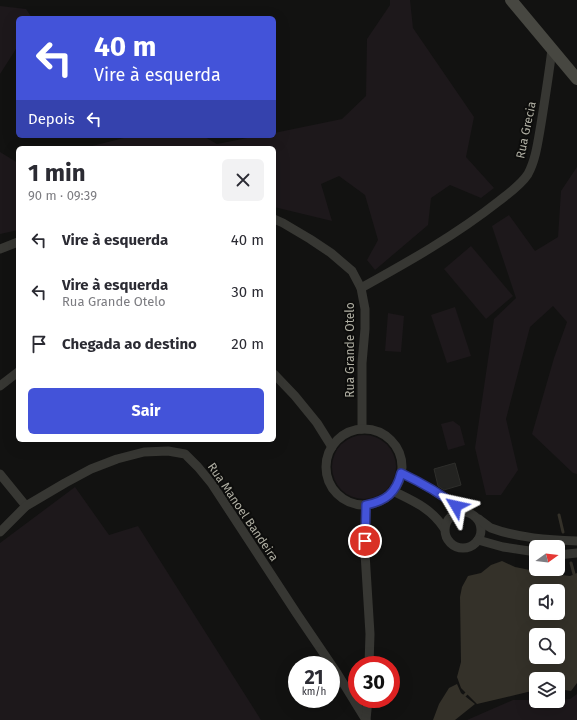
<!DOCTYPE html>
<html lang="pt">
<meta charset="utf-8">
<style>
body{margin:0;font-family:"Fira Sans",sans-serif;background:#f2f2f3;color:#2b2b33;height:100vh;display:flex;flex-direction:column;font-size:15px;white-space:nowrap}
*{box-sizing:border-box;margin:0}
p{font-size:13px;color:#7c7c81}
.icon{flex:none;width:22px;height:22px;fill:none;stroke:currentColor;stroke-width:2;stroke-linecap:round;stroke-linejoin:round}
.map{position:relative;flex:1;overflow:hidden}
.side{position:absolute;left:16px;top:146px;width:260px;height:296px;display:flex;flex-direction:column;background:#fff;border-radius:6px;box-shadow:0 4px 16px #0002}
.side>*{flex:none}
.guide{position:absolute;left:16px;top:16px;width:260px;height:122px;border-radius:6px;box-shadow:0 4px 16px #0002;background:#4353d9;color:#fff;overflow:hidden}
.needle{width:26px;rotate:75deg}
.tools{position:absolute;left:529px;top:540px;display:grid;gap:8px}
.tools a{display:grid;place-items:center;width:36px;height:36px;border-radius:6px;background:#fff;box-shadow:0 4px 16px #0002;font-size:20px}
.speed{position:absolute;left:288px;top:656px;display:flex;gap:8px;font-size:20px;font-weight:700;text-align:center}
.speed>*{display:grid;place-content:center;width:52px;height:52px;border-radius:50%;background:#fff;box-shadow:0 4px 16px #0002;line-height:1}
.speed small{font-size:10px;font-weight:400}
.speed .limit{border:6px solid #d22;background:#fff;color:#111}
.pin{position:absolute;display:grid;place-items:center;width:34px;height:34px;color:#fff;margin:-17px;border:2px solid #fff;border-radius:50%;box-shadow:0 1px 4px #0007}
.me{position:absolute;width:44px;margin:-22px;rotate:306deg;stroke-linejoin:round;filter:drop-shadow(0 0 3px #0008)}
.turn{display:flex;align-items:center;gap:14px;height:84px;padding:0 12px;font-size:18px}
.turn .icon{width:52px;height:52px;stroke-width:2.5}
.turn b{display:block;font-size:28px;line-height:34px}
.then{display:flex;align-items:center;height:38px;padding:0 12px;background:#0003;gap:8px;font-size:15px}
.round{display:grid;place-items:center;flex:none;width:42px;height:42px;border-radius:6px;background:#f2f2f3}
.head{display:flex;align-items:center;justify-content:space-between;height:68px;padding:0 12px}
h1{font-size:24px;font-weight:700;line-height:30px}
.primary-button{display:flex;gap:8px;margin-top:auto;padding:8px 12px}
.primary-button a{flex:1;height:46px;border-radius:6px;background:#4353d9;color:#fff;font-size:16px;font-weight:700;line-height:46px;text-align:center}
ul{padding:0;list-style:none}
li{display:flex;align-items:center;gap:12px;height:52px;padding:0 12px}
li div{flex:1}
li b{display:block;font-size:15px}
li em{font-style:normal}
.map>svg:first-child{display:block}
.green{fill:#1d181b}
.water{fill:#343129;fill-rule:evenodd}
.lines{fill:none;stroke-linecap:round;stroke-linejoin:round}
.stream{stroke:#343129;stroke-width:3}
.building{fill:#232321;stroke:#2e2e2b}
.minor{stroke:#373733;stroke-width:9}
.secondary{stroke:#474741;stroke-width:12}
.route-casing{stroke:#2c368d;stroke-width:10}
.route{stroke:#4353d9;stroke-width:7}
.labels{text-anchor:middle;stroke-width:4;stroke-linejoin:round;paint-order:stroke}
.street-label{font-size:12px;fill:#b1b0a4;stroke:#0d0d0c}
</style>
<div class="map">
<svg width="577" height="720" viewBox="0 0 577 720">
<rect width="100%" height="100%" fill="#121211"/>
<g class="green">
<path d="M390,0H410L413,28L474,117L466,157L494,188L481,198L450,185L431,198L428,225L375,270L367,260L378,240L365,195L339,176L321,184L332,221L274,207V148H84L132,136H203L217,144L257,136H274V133L342,119L366,96L367,39L390,5Z"/>
<path d="M0,6L26,9L32,18H18V48L16,49L0,74Z"/>
<path d="M0,152L18,163V230L0,234Z"/>
<path d="M577,167V474L573,473L532,434L554,358L567,322L553,306L530,327L506,419L518,470L501,495H486L475,448L494,319L516,298L492,226L509,215L535,251L558,237L561,191Z"/>
<path d="M471,246L513,296L486,319L444,269Z"/>
<path d="M455,307L471,356L447,363L431,315Z"/>
<path d="M388,313L404,316L401,352L385,351Z"/>
<path d="M453,421L460,426L465,445L448,450L441,424Z"/>
<circle cx="364" cy="467" r="32"/>
<path d="M75,487L109,535L138,526L261,720H0V543Z"/>
<path d="M577,694V720H467L513,700H536V701H558V700L570,699Z"/>
</g>
<g class="water">
<path d="M502,561L515,567L545,573L570,576L577,573V683L571,691L558,689V679H536V690L477,704L461,688L457,677L461,662L460,597L462,587L468,576L481,573L491,565ZM536,591H558V613H536ZM536,635H558V657H536Z"/>
<path d="M457,684L461,693L475,704L455,720H433L439,704L449,688Z"/>
</g>
<g class="lines">
<g class="stream">
<path d="M559,515L563,532"/>
<path d="M571,563L574,574"/>
<path d="M462,698L467,693"/>
</g>
</g>
<path class="building" d="M455,463L461,485L444,490L438,486L434,469Z"/>
<g class="lines">
<g class="minor">
<path d="M274,219L283,223L310,239L331,253L352,271L361,288"/>
<path d="M0,249L18,242"/>
<path d="M274,374L295,396L317,423L332,447"/>
<path d="M0,386L18,372"/>
<path d="M362,429V363L365,329V309L361,288C408,262 456,235 499,201C509,193 521,185 528,174C536,159 538,141 541,124C545,99 549,74 552,49"/>
<circle cx="364" cy="467" r="38"/>
<path d="M401,473C423,484 444,495 461,511"/>
<path d="M0,474L26,506"/>
<path d="M393,491C413,501 431,508 444,528"/>
<path d="M366,505L365,553L370,634L369,665"/>
<circle cx="463" cy="530" r="18"/>
<path d="M479,519C483,522 487,526 491,528C518,538 549,540 577,541"/>
<path d="M0,532L26,506L65,483L91,469L117,459L144,452L168,451L185,454L198,467L212,484L297,614L337,673L366,720"/>
<path d="M478,540L503,547L536,552"/>
<path d="M558,555L577,553"/>
<path d="M366,720L368,699"/>
</g>
<path class="secondary" d="M511,0L577,79"/>
</g>
<g class="lines">
<defs>
<path id="route" d="M365,541L366,505C386,501 396,493 401,473C420,482 439,492 456,506"/>
</defs>
<use href="#route" class="route-casing"/>
<use href="#route" class="route"/>
</g>
<g class="labels">
<g class="street-label">
<text transform="translate(526 130) rotate(-78)" y="4">Rua Grecia</text>
<text transform="translate(350 350) rotate(-90)" y="4">Rua Grande Otelo</text>
<text transform="translate(243 512) rotate(56)" y="4">Rua Manoel Bandeira</text>
</g>
</g>
</svg>
<div class="tools">
<a><svg class="needle" viewBox="-14 -14 28 28"><path d="M0-13l5 13h-10z" fill="#e53935"/><path d="M0 13l5-13h-10z" fill="#7c7c81"/></svg></a>
<a><svg class="icon" aria-label="sound" viewBox="0 0 24 24"><path d="M4 9h4l5-4v14l-5-4H4zM17 9q2 3 0 6"/></svg></a>
<a><svg class="icon" aria-label="search" viewBox="0 0 24 24"><circle cx="10" cy="10" r="6"/><path d="M15 15l6 6"/></svg></a>
<a><svg class="icon" aria-label="layers" viewBox="0 0 24 24"><path d="M12 4l9 5-9 5-9-5zM3 14l9 5 9-5"/></svg></a>
</div>
<div class="speed"><div>21<small>km/h</small></div><div class="limit">30</div></div>
<div class="pin" style="left:365px;top:541px;background:#d93025"><svg class="icon" aria-label="arrive" viewBox="0 0 24 24"><path d="M6 21V4h12l-3 4 3 4H6"/></svg></div>
<svg class="me" style="left:456px;top:506px" viewBox="-20 -20 40 40"><path d="M0-17L14 15 0 8-14 15z" fill="#4353d9" stroke="#fff" stroke-width="4"/></svg>
<div class="guide">
<div class="turn"><svg class="icon" aria-label="left" viewBox="0 0 24 24"><path d="M17 20v-9H6M10 6l-5 5 5 5"/></svg><div><b>40 m</b>Vire à esquerda</div></div>
<div class="then">Depois<svg class="icon" aria-label="left" viewBox="0 0 24 24"><path d="M17 20v-9H6M10 6l-5 5 5 5"/></svg></div>
</div>
<section class="side">
<div class="head"><div><h1>1 min</h1><p>90 m · 09:39</p></div><a class="round"><svg class="icon" aria-label="close" viewBox="0 0 24 24"><path d="M6 6l12 12M18 6L6 18"/></svg></a></div>
<ul>
<li><svg class="icon" aria-label="left" viewBox="0 0 24 24"><path d="M17 20v-9H6M10 6l-5 5 5 5"/></svg><div><b>Vire à esquerda</b></div><em>40 m</em></li>
<li><svg class="icon" aria-label="left" viewBox="0 0 24 24"><path d="M17 20v-9H6M10 6l-5 5 5 5"/></svg><div><b>Vire à esquerda</b><p>Rua Grande Otelo</p></div><em>30 m</em></li>
<li><svg class="icon" aria-label="arrive" viewBox="0 0 24 24"><path d="M6 21V4h12l-3 4 3 4H6"/></svg><div><b>Chegada ao destino</b></div><em>20 m</em></li>
</ul>
<div class="primary-button"><a>Sair</a></div>
</section>
</div>
